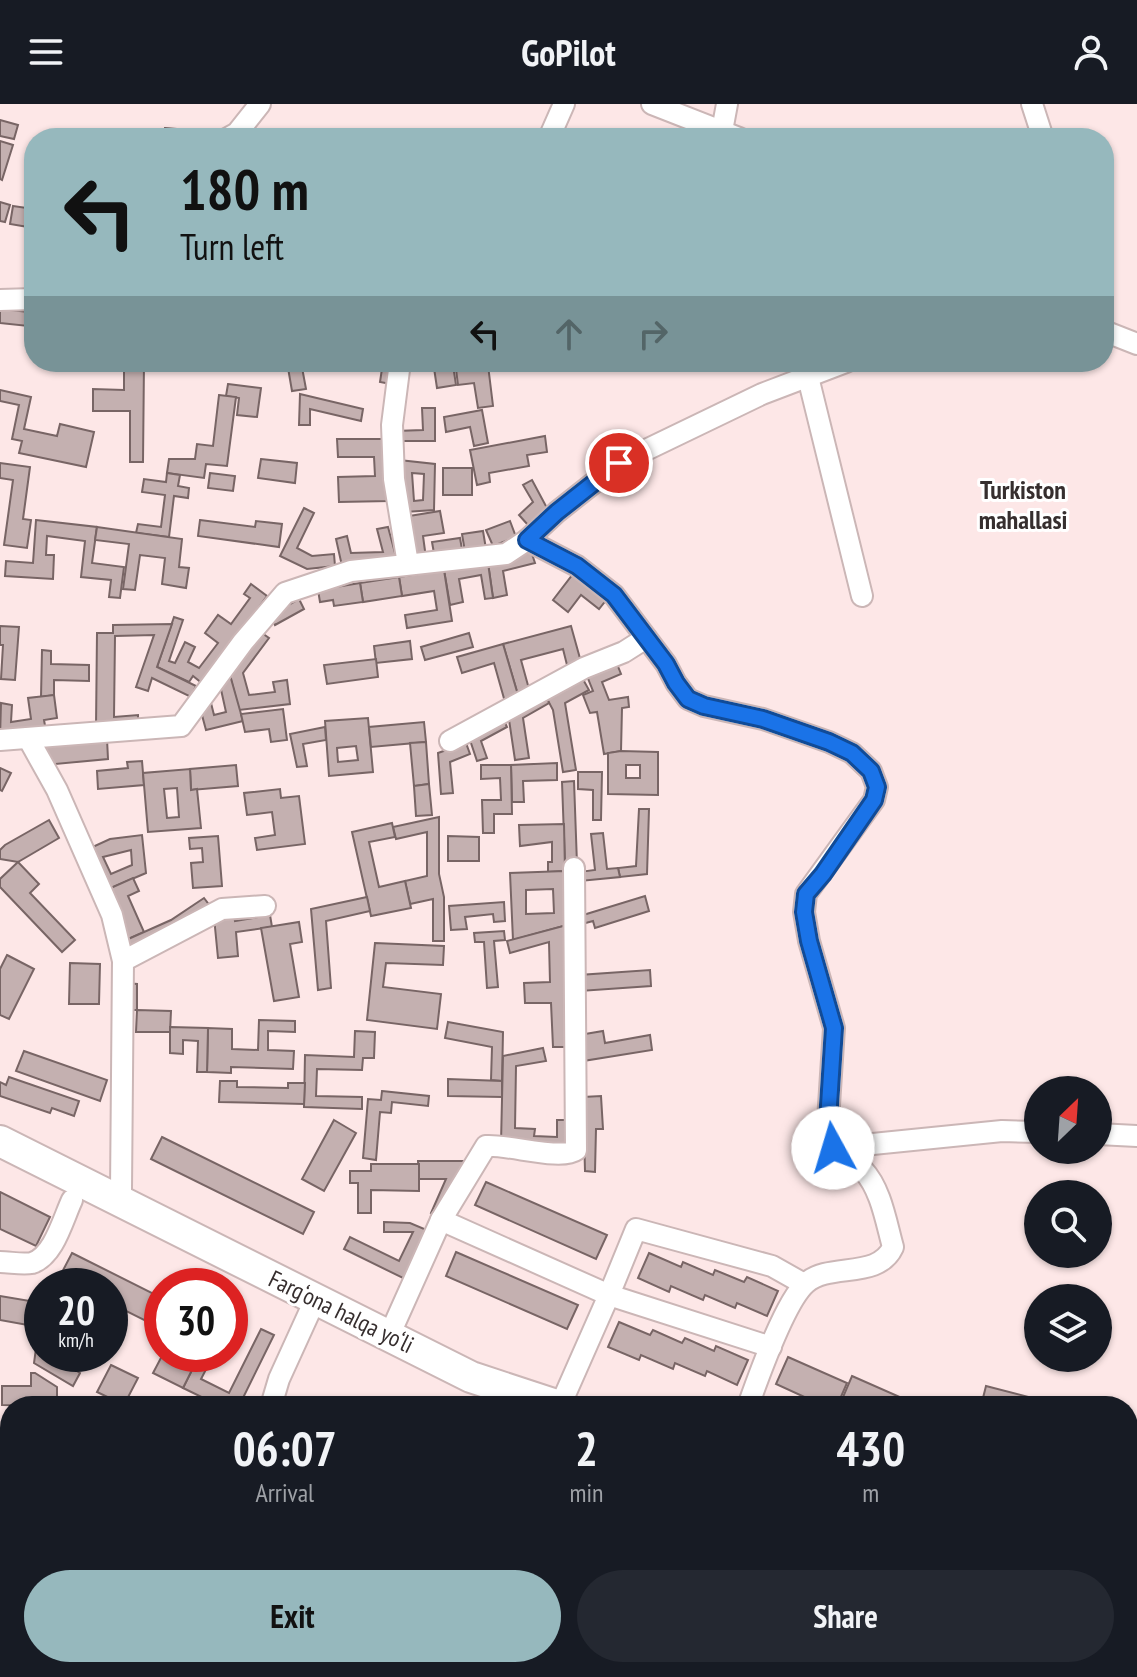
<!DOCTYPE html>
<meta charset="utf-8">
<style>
body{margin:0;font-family:"PT Sans Narrow",sans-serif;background:#242831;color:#f1f3f6;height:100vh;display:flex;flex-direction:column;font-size:30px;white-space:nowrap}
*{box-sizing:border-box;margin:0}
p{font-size:26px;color:#9ea1a6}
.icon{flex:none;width:44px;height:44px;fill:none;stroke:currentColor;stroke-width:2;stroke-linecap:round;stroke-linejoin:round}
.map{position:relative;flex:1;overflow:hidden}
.drawer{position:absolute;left:0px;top:1292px;width:1138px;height:282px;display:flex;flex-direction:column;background:#171b24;border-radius:32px 32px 0 0;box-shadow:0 2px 6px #0004}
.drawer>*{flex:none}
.hud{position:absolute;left:24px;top:24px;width:1090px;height:244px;border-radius:32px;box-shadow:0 2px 6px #0004;background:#96b8bd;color:#111;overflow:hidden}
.needle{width:52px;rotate:25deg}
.buttons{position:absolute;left:1024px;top:972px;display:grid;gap:16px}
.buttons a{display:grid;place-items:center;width:88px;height:88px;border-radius:50%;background:#171b24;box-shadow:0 2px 6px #0004;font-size:40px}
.speed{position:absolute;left:24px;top:1164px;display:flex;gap:16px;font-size:40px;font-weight:700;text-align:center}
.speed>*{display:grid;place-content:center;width:104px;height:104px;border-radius:50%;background:#171b24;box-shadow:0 2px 6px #0004;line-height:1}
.speed small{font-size:20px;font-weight:400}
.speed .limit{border:12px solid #d22;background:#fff;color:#111}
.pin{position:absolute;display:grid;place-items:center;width:68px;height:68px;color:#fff;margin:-34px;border:4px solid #fff;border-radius:50%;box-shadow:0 2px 8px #0007}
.me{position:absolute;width:88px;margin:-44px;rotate:354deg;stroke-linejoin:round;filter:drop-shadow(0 0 6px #0008)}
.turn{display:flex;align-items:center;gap:28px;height:168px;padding:0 24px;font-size:36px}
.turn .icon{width:104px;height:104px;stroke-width:2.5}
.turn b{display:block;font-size:56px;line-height:68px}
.lanes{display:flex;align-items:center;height:76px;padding:0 24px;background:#0003;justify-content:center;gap:40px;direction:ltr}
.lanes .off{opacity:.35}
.eta{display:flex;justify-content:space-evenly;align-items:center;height:136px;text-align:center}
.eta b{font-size:48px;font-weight:700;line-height:56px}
.action{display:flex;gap:16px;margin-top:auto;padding:16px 24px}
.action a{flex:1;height:92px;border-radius:48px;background:#96b8bd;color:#111;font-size:32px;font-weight:700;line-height:92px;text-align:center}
.action a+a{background:#242831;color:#f1f3f6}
header{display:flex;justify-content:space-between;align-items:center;height:104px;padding:0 24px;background:#171b24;font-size:36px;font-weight:700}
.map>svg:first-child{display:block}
.green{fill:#f5c6c6}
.building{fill:#c4b0b0;stroke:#786565;stroke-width:2;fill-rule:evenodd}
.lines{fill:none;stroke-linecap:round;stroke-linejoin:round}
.minor-casing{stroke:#cbb6b6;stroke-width:24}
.highway-casing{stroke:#cbb6b6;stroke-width:34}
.minor{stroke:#fff;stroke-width:20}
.highway{stroke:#fff;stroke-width:30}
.route-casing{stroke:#114b97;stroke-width:20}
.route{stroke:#1a73e8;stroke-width:14}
.labels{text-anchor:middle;stroke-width:6;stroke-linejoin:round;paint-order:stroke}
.street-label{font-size:24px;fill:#362e2e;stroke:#fff}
.neighbourhood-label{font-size:26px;font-weight:bold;fill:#362e2e;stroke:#fff}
</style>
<header><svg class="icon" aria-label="menu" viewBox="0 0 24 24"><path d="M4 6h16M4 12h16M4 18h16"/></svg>GoPilot<svg class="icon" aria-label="person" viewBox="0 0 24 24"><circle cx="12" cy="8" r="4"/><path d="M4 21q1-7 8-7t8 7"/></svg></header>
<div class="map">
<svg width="1137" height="1573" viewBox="0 0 1137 1573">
<rect width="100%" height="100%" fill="#fde7e7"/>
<path class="green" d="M467,1564H568L564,1573H463Z"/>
<g class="building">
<path d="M0,16L18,21L14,35L0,32Z"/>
<path d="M165,24L188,26L187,34H164Z"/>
<path d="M0,37L13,41L2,76L0,75Z"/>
<path d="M0,98L10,101L5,118L0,117Z"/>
<path d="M13,102L34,105V124L10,120Z"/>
<path d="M0,205L29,208L28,222L0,219Z"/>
<path d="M93,258H144L143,358H130V307H93V285L124,286V265H93Z"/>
<path d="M287,258H301L306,285L292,287Z"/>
<path d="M383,258H395L391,280L380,278Z"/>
<path d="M453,261L456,281L437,284L434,264Z"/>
<path d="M488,261L493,302L478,304L474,279L458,281L456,265Z"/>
<path d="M228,280L261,284L257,313L237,311L239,294L226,292Z"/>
<path d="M0,286L31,293L24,325L57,332L60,320L94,328L86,363L19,349L22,337L12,335L19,301L0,297Z"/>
<path d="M300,290L363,305L361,317L310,305V321H299Z"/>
<path d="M219,291L236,293L227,362L206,360L204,374L167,369L169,355H195L197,340L213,342Z"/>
<path d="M422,304H435V337H396V327L423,326Z"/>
<path d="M482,306L488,339L474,342L470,323L446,328L444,313Z"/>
<path d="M545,332L547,348L527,351L529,362L489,369L490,378L477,381L470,346Z"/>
<path d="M337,335H387L389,397L339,398L338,373L375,372L374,353H338Z"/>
<path d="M261,355L297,359L295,379L258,374Z"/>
<path d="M399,356L435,360L434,406L405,408ZM412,369L424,370L423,396L414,397Z"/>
<path d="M0,359L30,363L23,415L31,416L27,444L4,441L13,376L0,374Z"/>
<rect x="443" y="364" width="29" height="27"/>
<path d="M167,369L180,371L178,382L189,384L188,394L174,392L169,433L136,429L138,420L161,423L165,391L142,388L144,375L166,378Z"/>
<path d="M210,369L235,372L233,387L208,384Z"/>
<path d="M532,376L547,404L528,421L519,411L533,398L523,381Z"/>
<path d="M304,404L314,409L297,444L312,452L334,450L335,462L307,465L280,452Z"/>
<path d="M440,407L444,429L423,432L426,454L410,456L403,413Z"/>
<path d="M36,416L97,423L92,459L124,463L120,494L109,493L111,476L81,473L85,437L47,432L46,451H54L53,475L5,472L6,457L33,459Z"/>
<path d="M200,416L255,423L256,417L282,420L279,443L198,432Z"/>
<path d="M510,417L516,433L493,442L486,426Z"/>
<path d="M97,423L182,435L179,463L189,464L186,484L162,480L165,454L140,451L135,486L123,485L129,440L95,436Z"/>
<path d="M388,423L398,460L342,462L336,435L347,432L351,449L383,448L377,425Z"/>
<path d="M483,427L486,445L465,448L462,430Z"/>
<path d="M460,434L463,451L435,455L432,438Z"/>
<path d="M531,447L535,459L503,467L507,491L493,494L488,459Z"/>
<path d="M488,459L493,494L485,495L481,471L459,475L463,498L450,501L444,466Z"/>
<path d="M444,466L452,517L407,524L405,511L437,506L434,487L402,492L399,473Z"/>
<path d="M573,470L607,495L599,505L581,491L568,508L553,496Z"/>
<path d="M399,473L402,492L363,498L360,479Z"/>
<path d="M360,479L363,498L334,502L333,496L320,498L318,486Z"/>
<path d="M251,480L267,492L203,580L193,572L189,578L157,563L174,513L183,516L169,557L175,559L185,538L195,543L188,558L199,564L218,539L205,529L218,511L231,520L250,494L244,490Z"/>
<path d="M299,495L304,505L275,521L270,511Z"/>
<path d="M172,520L157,563L196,582L191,593L152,574L148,587L136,583L154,531L115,532L114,613L138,611V619L96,623L97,529H113V521Z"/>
<path d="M0,522L19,523L15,576L1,575L3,541H0Z"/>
<path d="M571,522L581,558L568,565L563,545L521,556L529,585L518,591L503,540Z"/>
<path d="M259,527L269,534L243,569L249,591L275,588L273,578L287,576L290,600L239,606L229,568Z"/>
<path d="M469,529L473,543L425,556L421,543Z"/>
<path d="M410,537L412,555L376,559L374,542Z"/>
<path d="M503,540L518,591L505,598L494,559L462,569L457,553Z"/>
<path d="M42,546L51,547V560L89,561V577L54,576V591L41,593Z"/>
<path d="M376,555L378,573L327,580L324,561Z"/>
<path d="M615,555L621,570L602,578L609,596L628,593L629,603L622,604L621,647L604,650L597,608L590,609L583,591L593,587L585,567Z"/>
<path d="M580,570L589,586L565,599L576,666L563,668L553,606L544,589Z"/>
<path d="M230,571L243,617L206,626L199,600L209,591L214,611L226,608L220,581Z"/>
<path d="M544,589L549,599L523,614L529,654L515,656L508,609Z"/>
<path d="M54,591L57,614L44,616L46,627L0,634L1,599L12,601L11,618L31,615L28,594Z"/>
<path d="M283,605L287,636L271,638L269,625L245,628L241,610Z"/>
<path d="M502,612L507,623L481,637L487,654L477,657L468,630Z"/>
<path d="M368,614L373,668L329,672L325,617ZM356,642L358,656L338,658L337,644Z"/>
<path d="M424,618L426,638L371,643L369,623Z"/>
<path d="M325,623L326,636L303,640L307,662L297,663L290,630Z"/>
<path d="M107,635L108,655L45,661L43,641Z"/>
<path d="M426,638L429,680L414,682L410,639Z"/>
<path d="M466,639L470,650L450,658L453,689L441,690L438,649Z"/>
<path d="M621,647L658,648V691L608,690V649ZM626,661H640V674H626Z"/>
<path d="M142,657L144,681L98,685L97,667L128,664L127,658Z"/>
<path d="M557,659V676L523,677L524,698H512L511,661Z"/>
<path d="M236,661L238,682L191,686L190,665Z"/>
<path d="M481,661H511L512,710H494V729H483L482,696H501L500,674L481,675Z"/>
<path d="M0,664L11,669L2,687L0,686Z"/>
<path d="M190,665L191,686L197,685L201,724L148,728L143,669ZM177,684L179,713L167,714L164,685Z"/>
<path d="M578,668H602L601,716H593V686L578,685Z"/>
<path d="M574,677L577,760H565L562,678Z"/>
<path d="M429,680L432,711L416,712L414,682Z"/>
<path d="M280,685L281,694L299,692L305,740L257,746L255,734L275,731L272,708L247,711L244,689Z"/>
<path d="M639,705H649L647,770L620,773L618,764L636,762Z"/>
<path d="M439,713V770L444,793V837H433V795L410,800L405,777L427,772V728L396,735L393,723Z"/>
<path d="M49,716L59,734L18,758L0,755V746L5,741Z"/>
<path d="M392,719L395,733L369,738L379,783L405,777L411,804L371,812L352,728Z"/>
<path d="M564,720L565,767L548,768V758H552V738L520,742L519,721Z"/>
<path d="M603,729L607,765L618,764L620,773L580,777L579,768L595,766L591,730Z"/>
<path d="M142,731L146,769L104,787L86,746L110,735ZM131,746L132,761L111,770L103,753Z"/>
<path d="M218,732L222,782L193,784L191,759L203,758L202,744L190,745L189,734Z"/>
<path d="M448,732L479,733V757H448Z"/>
<path d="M18,758L39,780L30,789L75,836L62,848L0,783V775Z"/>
<path d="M565,767L567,821L513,836L510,769ZM553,785L554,809L526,810V786Z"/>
<path d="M133,774L139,787L128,792L144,828L126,836L104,787Z"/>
<path d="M645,792L649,807L595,824L593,817L582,820L580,812Z"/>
<path d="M367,793L370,807L326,817L331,884L318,886L311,805Z"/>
<path d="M204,794L210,802L130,846L126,836L171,816Z"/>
<path d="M504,798L505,817L494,818L493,810L465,813L467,825L451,826L449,802Z"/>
<path d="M234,811L235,817L270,811L272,823L236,828L238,852L218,854L214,813Z"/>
<path d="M299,818L302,838L290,840L299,893L274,897L261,824Z"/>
<path d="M567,821L571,943H553L551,899H525L524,879L550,878L549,838L510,849L507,837Z"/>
<path d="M504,827L505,836L494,837L498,883L487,884L484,838H475L474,829Z"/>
<path d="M375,839L444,842L443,861L386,859L383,883L441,890L437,925L367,916Z"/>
<path d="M7,851L34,865L9,915L0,911V865Z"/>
<path d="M70,859L100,860L99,900H69Z"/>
<path d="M650,866L651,882L580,887L579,871Z"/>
<path d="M125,879L137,880V906H124Z"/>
<path d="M137,906L171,907L170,928H136Z"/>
<path d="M259,916L295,917V928L268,927V946L294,947L293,965L231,963V969L207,968L208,924L232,925V945L258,946Z"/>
<path d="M448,918L503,928L502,977L491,976L492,943L445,934Z"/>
<path d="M170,923L208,924L207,968H197L198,937L183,936V950L170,949Z"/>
<path d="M355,927L375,928L374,954H363L362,966L317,965L316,992L362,993V1005L304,1003L305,951L354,953Z"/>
<path d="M603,927L605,939L650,931L652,946L583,957L579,931Z"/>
<path d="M543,944L546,957L516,962L515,1024L535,1025L534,1032L557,1033V1016H571V1041L501,1039L503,952Z"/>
<path d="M24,947L107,976L100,997L16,967Z"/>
<path d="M9,973L79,997L74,1012L52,1004L50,1009L0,992V978L6,981Z"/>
<path d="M448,975L502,977V993L448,992Z"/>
<path d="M220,977H237V983L288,984V979H305L304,1000L219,998Z"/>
<path d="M382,987L429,992L428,1002L392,998L391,1009L380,1008L376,1056L363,1054L368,995L381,996Z"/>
<path d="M601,992L603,1025H596L595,1068L585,1067L583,993Z"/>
<path d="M334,1016L356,1029L324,1087L302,1075Z"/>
<path d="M162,1033L314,1108L303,1130L151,1055Z"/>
<path d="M418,1057H465L438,1112L431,1109L446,1075H419Z"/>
<path d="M371,1060H419V1087L371,1086V1109H358V1079H350V1067H371Z"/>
<path d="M486,1078L607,1131L596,1155L475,1101Z"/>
<path d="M0,1088L50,1113L36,1142L0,1125Z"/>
<path d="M384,1118L410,1119L429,1127L405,1175L344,1145L350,1133L399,1157L413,1128H384Z"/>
<path d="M456,1148L578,1201L567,1225L446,1172Z"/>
<path d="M72,1149L162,1194V1225L110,1199V1182H76L59,1174Z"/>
<path d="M649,1149L681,1163L683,1158L713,1171L715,1166L744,1178L747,1173L778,1187L767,1212L737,1199L735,1204L705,1191L703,1196L671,1182L669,1188L638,1174Z"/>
<path d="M0,1192L42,1199V1250H54V1253L80,1269L73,1282L34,1259L39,1223L0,1216Z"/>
<path d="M619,1218L650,1231L653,1226L682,1239L685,1234L714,1247L716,1242L748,1256L737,1281L707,1267L705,1272L675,1259L673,1265L641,1251L639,1256L608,1243Z"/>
<path d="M261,1225L274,1231L239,1302H220L183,1284L200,1250H214L201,1275L229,1289Z"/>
<path d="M163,1250H200L183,1284L153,1269Z"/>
<path d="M788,1253L847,1279L837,1302H824L776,1280Z"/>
<path d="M111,1261L138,1274L124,1301L97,1288Z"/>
<path d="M31,1269H35L57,1283V1302L2,1301V1282H31Z"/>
<path d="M852,1272L918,1301L917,1302L840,1300Z"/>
<path d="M986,1282L1063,1302H981Z"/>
<path d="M10,1513V1560H0V1514Z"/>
<path d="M33,1564H88L87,1573H34Z"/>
<path d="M241,1564H255L275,1573H237Z"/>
<path d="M334,1564H360L356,1573H330Z"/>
<path d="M768,1564H888L924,1573H794L767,1566Z"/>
<path d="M25,1565L26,1573H0V1566Z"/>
</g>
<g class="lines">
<defs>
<g id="minor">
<path d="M652,0L739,34"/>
<path d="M1032,0L1043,34"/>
<path d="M722,27L727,0"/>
<path d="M228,34L237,29L260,0"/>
<path d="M549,34L564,0"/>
<path d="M0,196L34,195"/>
<path d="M1104,227L1137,240"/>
<path d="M400,258L392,321L394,375L408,460"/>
<path d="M808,273L862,492"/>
<path d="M527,436L577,462L614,491L666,560L676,579L688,595L704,602L763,615L829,638L852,649L871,667L877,683L874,696L806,790L804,808L809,837L834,924L827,1032C835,1048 850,1053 863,1066C881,1085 886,1118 893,1143C878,1176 830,1158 806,1179C785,1197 758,1274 748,1302"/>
<path d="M28,634L57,686L112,811L123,857L121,1086L116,1095"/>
<path d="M0,636L181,622L243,538L285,489L351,467L506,450L527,436L557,408L619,359L762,290L846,258"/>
<path d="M450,637L584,564L624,548L646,534"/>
<path d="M123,857L222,805L265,802"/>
<path d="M1098,1030L1137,1032"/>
<path d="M833,1044L1002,1027L1038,1028"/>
<path d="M441,1116L609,1191L560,1302"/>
<path d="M0,1158C10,1158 22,1161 32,1159C54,1152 63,1115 72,1096"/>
<path d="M389,1232L441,1116L486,1042C508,1040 561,1057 576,1046L574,764"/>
<path d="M771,1243L609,1191L636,1125L772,1162L804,1180"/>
<path d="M271,1302L279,1275L315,1196"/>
<path d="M208,1573V1564"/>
</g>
<g id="highway">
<path d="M0,1037L471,1273L559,1302"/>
<path d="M1128,1482L1137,1485"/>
</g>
</defs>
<use href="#minor" class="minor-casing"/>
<use href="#highway" class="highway-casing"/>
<use href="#minor" class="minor"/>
<use href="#highway" class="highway"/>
</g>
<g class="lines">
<defs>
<path id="route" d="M619,359L557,408L527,436L577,462L614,491L666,560L676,579L688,595L704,602L763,615L829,638L852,649L871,667L877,683L874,696L823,770L806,790L804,808L809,837L834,924L827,1032L833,1044"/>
</defs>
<use href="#route" class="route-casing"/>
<use href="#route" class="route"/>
</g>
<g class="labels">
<g class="street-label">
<text transform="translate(341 1208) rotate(26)" y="8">Farg‘ona halqa yo‘li</text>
</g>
<g class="neighbourhood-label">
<text x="1023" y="395">Turkiston<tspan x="1023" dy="30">mahallasi</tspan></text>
</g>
</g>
</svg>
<div class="buttons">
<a><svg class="needle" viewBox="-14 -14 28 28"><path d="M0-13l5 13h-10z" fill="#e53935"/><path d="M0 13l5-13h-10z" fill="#9ea1a6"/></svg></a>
<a><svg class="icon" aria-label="search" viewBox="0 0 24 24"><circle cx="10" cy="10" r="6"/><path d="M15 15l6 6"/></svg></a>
<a><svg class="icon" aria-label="layers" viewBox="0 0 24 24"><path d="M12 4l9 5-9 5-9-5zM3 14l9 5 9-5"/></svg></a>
</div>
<div class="speed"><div>20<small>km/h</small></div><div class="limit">30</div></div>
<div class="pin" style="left:619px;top:359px;background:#d93025"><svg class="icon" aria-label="arrive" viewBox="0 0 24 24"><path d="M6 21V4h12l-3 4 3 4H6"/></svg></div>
<svg class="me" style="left:833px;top:1044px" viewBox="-20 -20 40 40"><circle r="19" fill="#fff"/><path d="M0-13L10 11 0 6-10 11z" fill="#1a73e8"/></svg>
<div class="hud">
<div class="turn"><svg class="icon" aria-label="left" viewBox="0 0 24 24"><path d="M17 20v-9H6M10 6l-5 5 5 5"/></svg><div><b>180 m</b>Turn left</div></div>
<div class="lanes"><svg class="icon" aria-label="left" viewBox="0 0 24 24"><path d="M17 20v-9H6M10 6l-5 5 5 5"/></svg><svg class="icon off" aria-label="ahead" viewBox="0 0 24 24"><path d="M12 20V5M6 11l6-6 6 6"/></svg><svg class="icon off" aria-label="right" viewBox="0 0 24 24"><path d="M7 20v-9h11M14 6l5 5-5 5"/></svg></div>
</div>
<section class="drawer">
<div class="eta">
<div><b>06:07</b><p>Arrival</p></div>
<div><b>2</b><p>min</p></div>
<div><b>430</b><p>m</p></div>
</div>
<div class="action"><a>Exit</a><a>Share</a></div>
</section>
</div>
